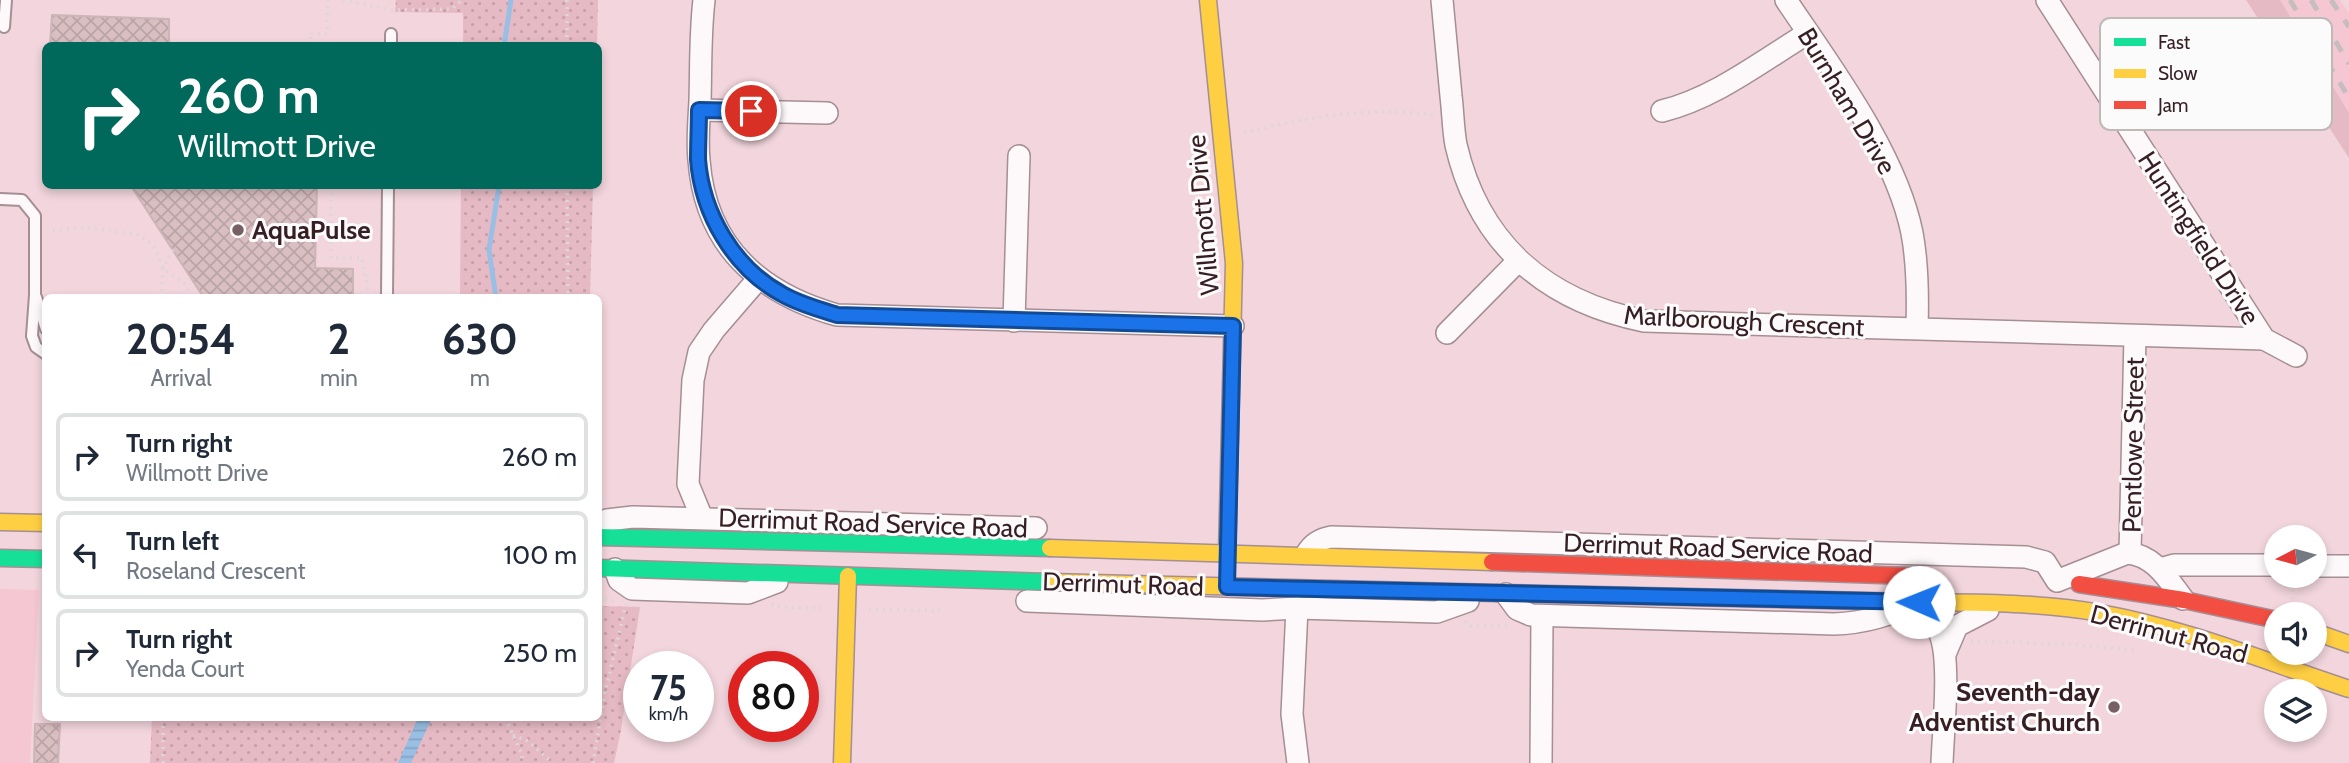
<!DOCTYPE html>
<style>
body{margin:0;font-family:Cabin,sans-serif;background:#f6f6f7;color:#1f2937;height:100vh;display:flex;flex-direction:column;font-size:26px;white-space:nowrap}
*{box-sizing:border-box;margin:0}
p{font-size:23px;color:#747a83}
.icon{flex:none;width:38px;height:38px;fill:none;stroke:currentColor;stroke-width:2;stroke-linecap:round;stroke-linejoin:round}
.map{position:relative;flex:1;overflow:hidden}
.drawer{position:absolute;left:42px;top:294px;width:560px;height:427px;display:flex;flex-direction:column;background:#fff;border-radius:10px;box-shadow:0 4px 10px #0003}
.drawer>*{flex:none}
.hud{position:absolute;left:42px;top:42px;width:560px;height:147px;border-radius:10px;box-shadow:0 4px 10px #0003;background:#00695c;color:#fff;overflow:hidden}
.needle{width:46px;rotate:264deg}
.buttons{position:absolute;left:2264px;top:525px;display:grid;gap:14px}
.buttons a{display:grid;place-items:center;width:63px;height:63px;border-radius:50%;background:#fff;box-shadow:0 4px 10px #0003;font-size:35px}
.speed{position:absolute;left:623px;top:651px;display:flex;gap:14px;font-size:35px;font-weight:700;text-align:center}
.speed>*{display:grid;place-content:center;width:91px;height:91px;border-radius:50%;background:#fff;box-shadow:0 4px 10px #0003;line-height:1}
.speed small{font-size:18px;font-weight:400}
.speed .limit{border:10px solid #d22;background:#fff;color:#111}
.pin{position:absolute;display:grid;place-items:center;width:60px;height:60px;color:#fff;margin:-30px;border:4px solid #fff;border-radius:50%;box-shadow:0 2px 7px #0007}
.me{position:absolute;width:77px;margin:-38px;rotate:271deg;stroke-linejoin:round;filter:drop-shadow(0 0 5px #0008)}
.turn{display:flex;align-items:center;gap:24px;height:147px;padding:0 21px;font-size:32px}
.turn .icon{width:91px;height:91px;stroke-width:2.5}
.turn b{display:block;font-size:49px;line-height:60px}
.eta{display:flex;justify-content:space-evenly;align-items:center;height:119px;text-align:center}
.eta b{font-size:42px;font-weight:800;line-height:49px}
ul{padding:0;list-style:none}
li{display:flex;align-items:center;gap:21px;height:88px;margin:0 14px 10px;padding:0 7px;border:4px solid #e0e1e3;border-radius:10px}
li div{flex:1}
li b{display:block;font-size:26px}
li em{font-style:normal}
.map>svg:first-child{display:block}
.built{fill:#f5c7d3}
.green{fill:#e6bac5}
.park{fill:url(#park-dots)}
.water{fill:url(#water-rules)}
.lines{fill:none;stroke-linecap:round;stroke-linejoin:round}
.stream{stroke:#99bfe4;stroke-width:5}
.building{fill:url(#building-cross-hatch);stroke:#cdb4b7;stroke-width:2}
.lane-casing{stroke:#a58e94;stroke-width:14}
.street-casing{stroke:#a58e94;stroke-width:24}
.fast-casing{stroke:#a58e94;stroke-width:19}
.slow-casing{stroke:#a58e94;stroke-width:19}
.jam-casing{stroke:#a58e94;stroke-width:19}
.path{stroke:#dfd6d9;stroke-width:3.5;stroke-dasharray:2 5;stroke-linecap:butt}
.lane{stroke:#fdf9fa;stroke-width:10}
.street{stroke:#fdf9fa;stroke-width:21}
.fast{stroke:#16e098;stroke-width:16}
.slow{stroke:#ffcf43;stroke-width:16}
.jam{stroke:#f24e42;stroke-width:16}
.rail{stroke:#c6bdc0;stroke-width:5;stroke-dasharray:12 12;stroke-linecap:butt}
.route-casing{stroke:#114b97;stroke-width:18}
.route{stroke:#1a73e8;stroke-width:12}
.poi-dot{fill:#785e65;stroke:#fbfbfb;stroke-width:2.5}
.labels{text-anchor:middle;stroke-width:6;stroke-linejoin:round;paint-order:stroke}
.street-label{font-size:26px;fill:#361e24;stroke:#fbfbfb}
.poi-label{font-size:26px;font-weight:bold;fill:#361e24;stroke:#fbfbfb;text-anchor:start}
.key{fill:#fbfbfb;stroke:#c0b9ba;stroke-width:2}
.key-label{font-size:19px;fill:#361e24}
</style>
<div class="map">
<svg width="2349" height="763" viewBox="0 0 2349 763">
<defs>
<pattern id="park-dots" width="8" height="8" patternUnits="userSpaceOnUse" patternTransform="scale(1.75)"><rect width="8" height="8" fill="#e6bac5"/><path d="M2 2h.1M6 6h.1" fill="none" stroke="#c69fa9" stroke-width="1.8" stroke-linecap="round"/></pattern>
<pattern id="water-rules" width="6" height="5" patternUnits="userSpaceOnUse" patternTransform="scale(1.75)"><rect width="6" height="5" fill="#99bfe4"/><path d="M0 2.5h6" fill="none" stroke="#84a4c3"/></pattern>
<pattern id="building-cross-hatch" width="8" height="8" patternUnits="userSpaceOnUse" patternTransform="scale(1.75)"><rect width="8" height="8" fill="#d9bfc2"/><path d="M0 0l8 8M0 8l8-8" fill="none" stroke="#bba4a7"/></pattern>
</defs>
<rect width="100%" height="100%" fill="#f2d5dd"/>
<g class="built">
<path d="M2280,0H2340L2349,13V113Z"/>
<path d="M0,589L39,590L30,763H0Z"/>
</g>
<path class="green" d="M2246,0H2280L2349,113V158Z"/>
<g class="park">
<path d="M396,0H598L597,45H463V13L395,12Z"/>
<path d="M461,186H593L590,297H460Z"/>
<path d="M599,606L640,607L621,730L614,763H150L152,718H598Z"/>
</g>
<path class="water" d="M418,718H432L411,763H398Z"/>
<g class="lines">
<g class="stream">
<path d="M504,46L511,0"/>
<path d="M496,298L489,250L499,186"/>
</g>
</g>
<g class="building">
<path d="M52,15L169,19V46H50Z"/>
<path d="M131,186H317L315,268L353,269V298H204Z"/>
<path d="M35,724H60L58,763H34Z"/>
</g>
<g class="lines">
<defs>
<g id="lane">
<path d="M4,27L6,0"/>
<path d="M391,46V34"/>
<path d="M0,199L22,200L35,216V295L32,336L36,347L46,354"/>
<path d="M36,297L46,329"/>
<path d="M387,298L388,186"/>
</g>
<g id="street">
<path d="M704,0C700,34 701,67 700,101C699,120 697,141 699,160C705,245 759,293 837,315L1233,326"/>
<path d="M1442,0C1445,32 1448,64 1451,96C1453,112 1453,129 1456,145C1479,244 1546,301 1644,321L2264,339"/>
<path d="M1786,0C1831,67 1896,153 1912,233C1918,265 1918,296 1917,328"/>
<path d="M2047,0L2264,339L2296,356"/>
<path d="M700,110L827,113"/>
<path d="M1662,111C1715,98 1762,61 1808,33"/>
<path d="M1014,321L1019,156"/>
<path d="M1447,333L1518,261"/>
<path d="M702,518L688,484L693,380L699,352L714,330L758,279"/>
<path d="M598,524L607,520L633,517L1036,528"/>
<path d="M1307,553C1313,543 1320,539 1331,537L2026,557L2045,562L2057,581L2127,553C2154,555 2168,579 2183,599"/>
<path d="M2130,553L2135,336"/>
<path d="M2315,566H2349"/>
<path d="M615,569L619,580L632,589L748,593L777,582"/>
<path d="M2160,569L2174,565H2277"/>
<path d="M1506,594L1517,609L1531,615L1834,624C1865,623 1890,615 1919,602C1927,612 1935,622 1940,634C1951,661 1943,731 1942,763"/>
<path d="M1027,601L1262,610L1297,608L1437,612L1468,601"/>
<path d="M1297,608L1292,714L1298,763"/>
<path d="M1945,654L1957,626L1988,610"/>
<path d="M1541,763L1542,616"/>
</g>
<g id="fast">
<path d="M598,537L1050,548"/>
<path d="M0,558L46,559"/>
<path d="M598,568L1050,582"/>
<path d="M1497,593L1914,602"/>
</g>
<g id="slow">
<path d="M1208,0L1234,263L1227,553"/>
<path d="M0,522L46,523"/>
<path d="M1050,548L1492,562"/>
<path d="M1050,582L1497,593"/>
<path d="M1914,602C1976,603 2040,602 2100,613C2185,628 2267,662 2349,689"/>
<path d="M2315,632L2349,644"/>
<path d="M842,763L848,576"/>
</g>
<g id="jam">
<path d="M1492,562L1911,576"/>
<path d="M2079,584L2184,600L2277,620"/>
</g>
</defs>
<use href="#lane" class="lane-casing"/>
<use href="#street" class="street-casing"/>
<use href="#fast" class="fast-casing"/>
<use href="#slow" class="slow-casing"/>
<use href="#jam" class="jam-casing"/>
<g class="path">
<path d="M343,0L391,10L452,9L462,0"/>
<path d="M567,0V46"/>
<path d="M310,46V33L327,34L328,0"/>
<path d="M1244,133C1307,117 1368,106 1433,115V118"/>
<path d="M331,186V258H362L369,298"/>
<path d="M567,186L568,298"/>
<path d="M53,230L89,228L138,235L147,240L154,247L163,268L185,284L194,298"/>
<path d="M161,298L163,268L173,250"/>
<path d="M2292,576L2293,600"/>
<path d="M598,598L617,602"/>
<path d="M772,604L775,607L827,608"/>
<path d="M869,609L938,611L940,607"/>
<path d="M1465,621L1470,626H1508"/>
<path d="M1971,641L2067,644L2134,650"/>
<path d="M505,718L522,754V763"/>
<path d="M513,735L528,741L553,763"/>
<path d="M163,763V718"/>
<path d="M593,763L605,692L626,604"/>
</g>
<use href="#lane" class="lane"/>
<use href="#street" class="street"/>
<use href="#fast" class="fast"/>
<use href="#slow" class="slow"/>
<use href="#jam" class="jam"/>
<g class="rail">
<path d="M2290,0L2349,98"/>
<path d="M2311,0L2349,64"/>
<path d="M2331,0L2349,27"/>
</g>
</g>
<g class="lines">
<defs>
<path id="route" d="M751,111L699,110C699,126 698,143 698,159C702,214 734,268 782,294C799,304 819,309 837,315L1233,326L1227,587L1919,602"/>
</defs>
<use href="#route" class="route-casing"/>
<use href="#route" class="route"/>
</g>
<g class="poi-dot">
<circle cx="238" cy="230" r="7"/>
<circle cx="2114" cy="707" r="7"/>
</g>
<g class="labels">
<g class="street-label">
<text transform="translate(1847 101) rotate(59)" y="9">Burnham Drive</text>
<text transform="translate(1203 215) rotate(-95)" y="9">Willmott Drive</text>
<text transform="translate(2199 238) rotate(57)" y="9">Huntingfield Drive</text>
<text transform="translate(1744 321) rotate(3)" y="9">Marlborough Crescent</text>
<text transform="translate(2133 445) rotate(-89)" y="9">Pentlowe Street</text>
<text transform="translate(873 523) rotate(2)" y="9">Derrimut Road Service Road</text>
<text transform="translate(1718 548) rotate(2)" y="9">Derrimut Road Service Road</text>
<text transform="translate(1123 584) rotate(2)" y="9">Derrimut Road</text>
<text transform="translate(2169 634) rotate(15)" y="9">Derrimut Road</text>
</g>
<g class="poi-label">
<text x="252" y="239">AquaPulse</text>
<text x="2100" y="701" text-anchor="end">Seventh-day<tspan x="2100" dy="30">Adventist Church</tspan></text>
</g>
</g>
<rect x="2100" y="18" width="232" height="112" rx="10" class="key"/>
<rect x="2114" y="38" width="32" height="8" fill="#16e098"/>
<rect x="2114" y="69" width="32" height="9" fill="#ffcf43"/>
<rect x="2114" y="101" width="32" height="8" fill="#f24e42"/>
<g class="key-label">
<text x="2158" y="49">Fast</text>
<text x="2158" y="80">Slow</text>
<text x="2158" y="112">Jam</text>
</g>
</svg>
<div class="buttons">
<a><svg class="needle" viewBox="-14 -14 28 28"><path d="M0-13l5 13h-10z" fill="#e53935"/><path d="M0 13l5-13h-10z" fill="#747a83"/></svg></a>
<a><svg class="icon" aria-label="sound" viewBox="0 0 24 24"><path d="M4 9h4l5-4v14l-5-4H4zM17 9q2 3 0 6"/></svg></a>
<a><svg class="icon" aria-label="layers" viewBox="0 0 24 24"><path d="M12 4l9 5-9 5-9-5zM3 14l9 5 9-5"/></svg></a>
</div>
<div class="speed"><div>75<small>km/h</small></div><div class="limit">80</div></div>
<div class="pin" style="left:751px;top:111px;background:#d93025"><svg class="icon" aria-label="arrive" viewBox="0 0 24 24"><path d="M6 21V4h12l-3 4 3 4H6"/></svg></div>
<svg class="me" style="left:1919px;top:602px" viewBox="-20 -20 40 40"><circle r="19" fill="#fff"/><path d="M0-13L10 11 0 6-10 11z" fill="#1a73e8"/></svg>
<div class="hud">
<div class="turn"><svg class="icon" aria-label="right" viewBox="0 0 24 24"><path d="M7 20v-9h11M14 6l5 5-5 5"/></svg><div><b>260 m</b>Willmott Drive</div></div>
</div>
<section class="drawer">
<div class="eta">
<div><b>20:54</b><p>Arrival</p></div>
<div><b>2</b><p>min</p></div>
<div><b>630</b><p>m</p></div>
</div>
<ul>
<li><svg class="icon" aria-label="right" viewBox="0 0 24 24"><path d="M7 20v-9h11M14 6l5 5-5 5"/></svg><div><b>Turn right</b><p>Willmott Drive</p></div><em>260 m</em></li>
<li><svg class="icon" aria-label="left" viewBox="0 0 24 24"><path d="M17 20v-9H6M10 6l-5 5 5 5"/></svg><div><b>Turn left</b><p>Roseland Crescent</p></div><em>100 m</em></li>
<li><svg class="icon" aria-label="right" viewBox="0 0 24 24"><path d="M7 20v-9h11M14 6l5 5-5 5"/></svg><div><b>Turn right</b><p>Yenda Court</p></div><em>250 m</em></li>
</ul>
</section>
</div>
